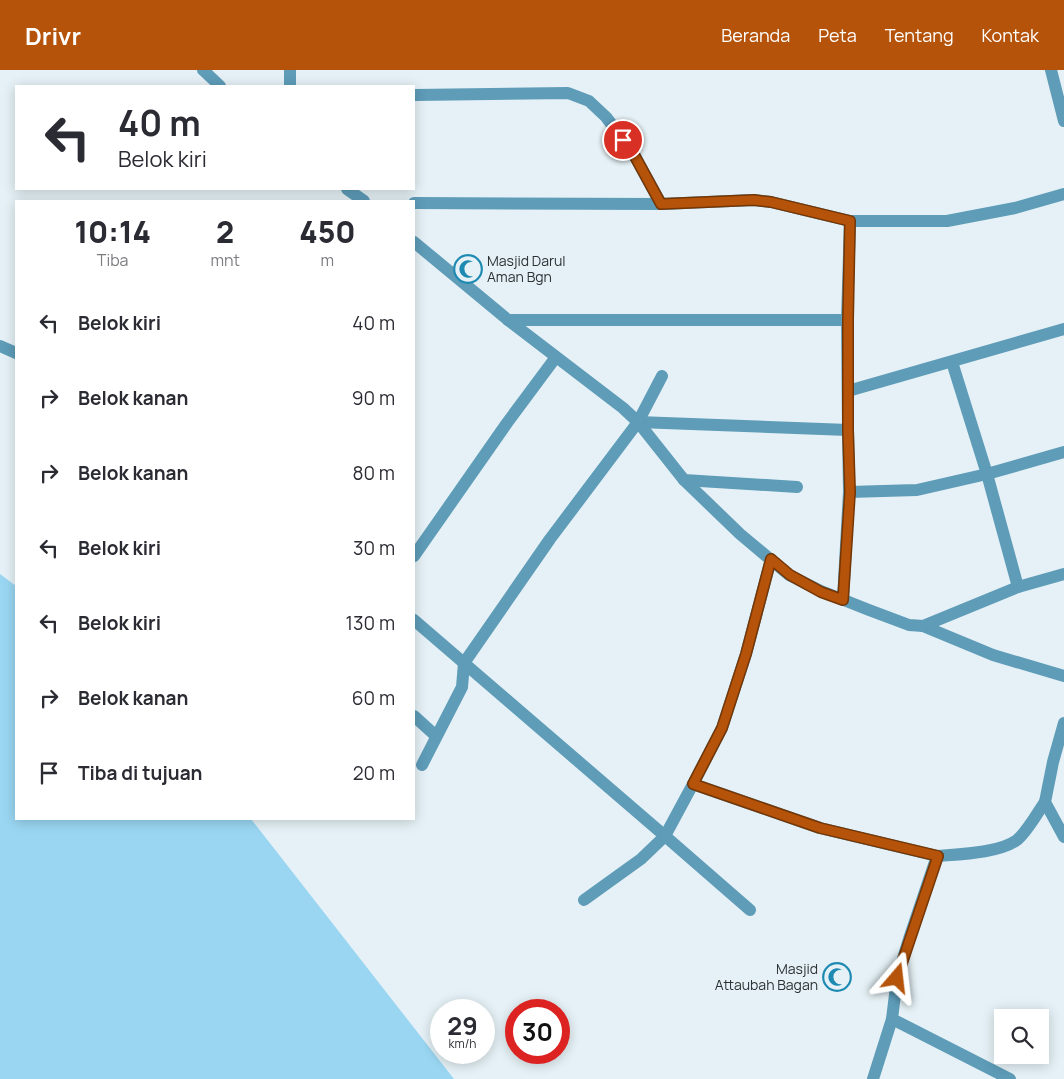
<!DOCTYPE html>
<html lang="id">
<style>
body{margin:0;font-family:Manrope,sans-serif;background:#f2f2f3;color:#2b2b33;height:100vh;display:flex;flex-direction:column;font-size:19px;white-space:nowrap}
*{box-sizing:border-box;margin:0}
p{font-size:16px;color:#7c7c81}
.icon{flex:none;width:28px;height:28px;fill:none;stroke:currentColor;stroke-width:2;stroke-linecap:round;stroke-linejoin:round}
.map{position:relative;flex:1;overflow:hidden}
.drawer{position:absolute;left:15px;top:130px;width:400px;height:620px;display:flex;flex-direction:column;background:#fff;border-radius:0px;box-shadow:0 2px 12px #0003}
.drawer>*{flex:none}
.guide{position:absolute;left:15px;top:15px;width:400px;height:105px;border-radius:0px;box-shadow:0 2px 12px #0003;background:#fff;color:#2b2b33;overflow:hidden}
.controls{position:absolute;left:994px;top:939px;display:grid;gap:10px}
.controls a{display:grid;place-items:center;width:55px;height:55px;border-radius:0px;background:#fff;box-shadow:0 2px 12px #0003;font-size:25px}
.speed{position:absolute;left:430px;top:929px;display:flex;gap:10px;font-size:25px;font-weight:700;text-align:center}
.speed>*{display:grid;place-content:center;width:65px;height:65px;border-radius:50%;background:#fff;box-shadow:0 2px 12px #0003;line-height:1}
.speed small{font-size:12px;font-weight:400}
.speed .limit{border:8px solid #d22;background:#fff;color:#111}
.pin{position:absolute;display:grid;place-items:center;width:42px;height:42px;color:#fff;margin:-21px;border:2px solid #fff;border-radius:50%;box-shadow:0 1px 5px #0007}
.me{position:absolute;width:55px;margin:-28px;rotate:17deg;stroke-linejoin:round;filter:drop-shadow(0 0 4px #0008)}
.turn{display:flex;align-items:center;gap:18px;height:105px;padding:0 20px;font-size:22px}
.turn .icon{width:65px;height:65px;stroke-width:2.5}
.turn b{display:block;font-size:35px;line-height:42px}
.eta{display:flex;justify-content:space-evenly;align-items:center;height:85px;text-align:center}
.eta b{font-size:30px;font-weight:800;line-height:35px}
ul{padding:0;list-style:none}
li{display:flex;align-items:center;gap:15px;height:75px;padding:0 20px}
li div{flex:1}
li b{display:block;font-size:19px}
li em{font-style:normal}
header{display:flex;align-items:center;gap:30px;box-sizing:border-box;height:70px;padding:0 25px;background:#b45309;color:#fff}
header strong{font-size:24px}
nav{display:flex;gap:28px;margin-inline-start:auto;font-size:18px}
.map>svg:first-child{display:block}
.green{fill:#9ad6f2}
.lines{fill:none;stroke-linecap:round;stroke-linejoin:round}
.minor{stroke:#5e9cb8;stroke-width:12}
.route-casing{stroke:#753606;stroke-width:12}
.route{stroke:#b45309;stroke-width:9}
.labels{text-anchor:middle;stroke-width:5;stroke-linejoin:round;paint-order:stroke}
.poi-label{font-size:14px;fill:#2c3133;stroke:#e5f1f6;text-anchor:start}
</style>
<header>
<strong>Drivr</strong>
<nav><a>Beranda</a><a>Peta</a><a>Tentang</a><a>Kontak</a></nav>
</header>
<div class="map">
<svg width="1064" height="1009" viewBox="0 0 1064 1009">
<rect width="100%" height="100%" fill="#e5f1f6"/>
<path class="green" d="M0,504L16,516V749H251L454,1009H0Z"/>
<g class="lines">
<g class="minor">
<path d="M203,0L220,16"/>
<path d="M1051,0L1064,51"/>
<path d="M290,16V0"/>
<path d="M414,25L568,23L589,31L606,47L632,81L661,134"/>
<path d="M347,119L364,131"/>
<path d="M414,133L661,134L754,130L771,132L850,151"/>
<path d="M414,172L508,250L623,338L638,352L684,410L740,464L789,505L821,521L869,540L909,555L923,556L993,585L1064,606"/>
<path d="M508,250H847"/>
<path d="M0,276L16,283"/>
<path d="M952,292L987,404L1018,517"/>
<path d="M848,321L1064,259"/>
<path d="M638,352L848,360"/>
<path d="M684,410L797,417"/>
<path d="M849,422L917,420L987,404L1064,382"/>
<path d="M414,486L507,353L556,287"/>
<path d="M843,529L849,422L848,360L847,250L850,151H947L1015,138L1064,124"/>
<path d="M414,550L665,766L641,789L584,830"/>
<path d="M923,556L1018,517L1064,504"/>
<path d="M414,646L436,666"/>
<path d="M1064,653L1053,692L1045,732L1064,767"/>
<path d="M422,695L462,617L464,593L550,469L638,352L662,306"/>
<path d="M693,714L722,658L746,584L771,489"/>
<path d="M750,840L665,766L693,714L820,758L937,786"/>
<path d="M873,1009L892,949"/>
<path d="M1010,1009L892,949L897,908L909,869L937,786C961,784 999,783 1017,770C1027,762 1038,742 1045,732"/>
</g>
</g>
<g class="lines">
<defs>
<path id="route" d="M623,70L632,81L661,134L754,130L771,132L850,151L848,250V360L850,422L843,530L821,522L790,505L771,489L746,584L722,658L693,714L820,758L938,786L897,908"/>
</defs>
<use href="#route" class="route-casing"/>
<use href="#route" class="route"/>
</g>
<defs>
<symbol id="mosque-ring" viewBox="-11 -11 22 22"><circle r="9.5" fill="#e5f1f6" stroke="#1f8ab1" stroke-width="1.5"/><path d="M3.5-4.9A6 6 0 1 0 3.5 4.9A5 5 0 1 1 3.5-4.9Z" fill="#1f8ab1"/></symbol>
</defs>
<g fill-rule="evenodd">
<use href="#mosque-ring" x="452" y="183" width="32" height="32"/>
<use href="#mosque-ring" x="821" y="891" width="32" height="32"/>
</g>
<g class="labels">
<g class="poi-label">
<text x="487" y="196">Masjid Darul<tspan x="487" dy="16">Aman Bgn</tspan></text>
<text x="818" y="904" text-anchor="end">Masjid<tspan x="818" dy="16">Attaubah Bagan</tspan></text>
</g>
</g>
</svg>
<div class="controls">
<a><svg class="icon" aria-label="search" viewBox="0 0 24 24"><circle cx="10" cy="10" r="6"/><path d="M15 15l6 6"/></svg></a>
</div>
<div class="speed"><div>29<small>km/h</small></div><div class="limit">30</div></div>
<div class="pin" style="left:623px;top:70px;background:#d93025"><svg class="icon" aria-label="arrive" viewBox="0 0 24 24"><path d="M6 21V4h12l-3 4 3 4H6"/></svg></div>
<svg class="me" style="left:897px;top:908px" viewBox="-20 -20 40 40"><path d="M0-17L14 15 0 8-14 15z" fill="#b45309" stroke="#fff" stroke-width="4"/></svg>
<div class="guide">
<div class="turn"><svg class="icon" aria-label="left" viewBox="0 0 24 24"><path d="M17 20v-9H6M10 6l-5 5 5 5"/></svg><div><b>40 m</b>Belok kiri</div></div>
</div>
<section class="drawer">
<div class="eta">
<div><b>10:14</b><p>Tiba</p></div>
<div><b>2</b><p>mnt</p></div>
<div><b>450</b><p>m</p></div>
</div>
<ul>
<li><svg class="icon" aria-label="left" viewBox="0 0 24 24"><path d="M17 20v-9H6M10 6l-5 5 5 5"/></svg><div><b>Belok kiri</b></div><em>40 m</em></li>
<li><svg class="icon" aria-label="right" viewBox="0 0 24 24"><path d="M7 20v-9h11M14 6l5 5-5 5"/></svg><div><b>Belok kanan</b></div><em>90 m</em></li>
<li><svg class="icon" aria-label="right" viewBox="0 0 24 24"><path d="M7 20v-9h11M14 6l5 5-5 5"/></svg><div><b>Belok kanan</b></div><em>80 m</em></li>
<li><svg class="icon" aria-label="left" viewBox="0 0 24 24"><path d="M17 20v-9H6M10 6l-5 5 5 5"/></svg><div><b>Belok kiri</b></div><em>30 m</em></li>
<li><svg class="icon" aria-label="left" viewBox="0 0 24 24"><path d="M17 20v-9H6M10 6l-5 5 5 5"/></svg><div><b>Belok kiri</b></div><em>130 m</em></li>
<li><svg class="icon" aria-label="right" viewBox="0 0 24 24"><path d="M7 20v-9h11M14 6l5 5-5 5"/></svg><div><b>Belok kanan</b></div><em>60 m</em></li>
<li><svg class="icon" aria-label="arrive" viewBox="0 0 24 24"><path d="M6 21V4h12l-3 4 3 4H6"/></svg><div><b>Tiba di tujuan</b></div><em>20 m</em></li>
</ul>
</section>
</div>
